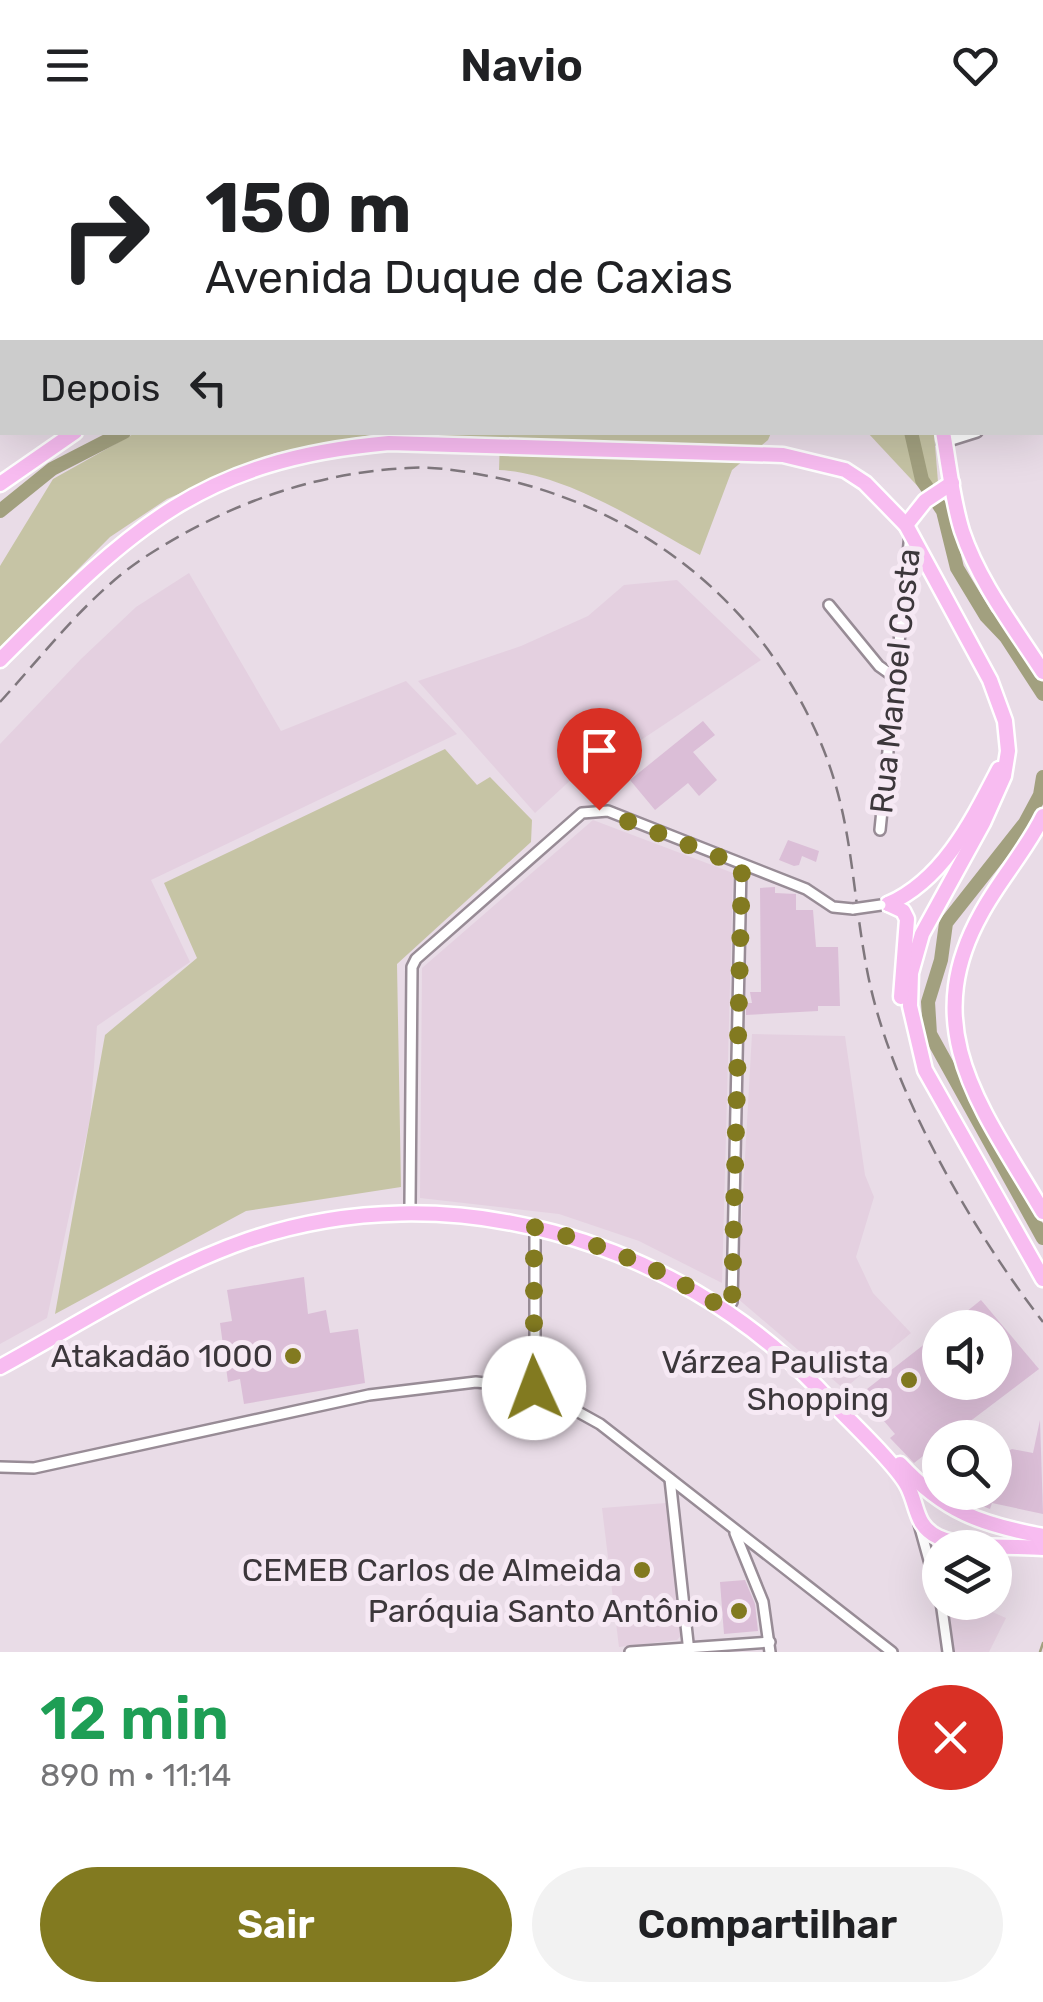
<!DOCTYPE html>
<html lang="pt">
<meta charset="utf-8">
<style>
body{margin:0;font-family:Rubik,sans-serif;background:#f2f2f2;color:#202124;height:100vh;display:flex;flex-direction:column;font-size:38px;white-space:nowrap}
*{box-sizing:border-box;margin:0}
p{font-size:32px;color:#757577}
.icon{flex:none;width:55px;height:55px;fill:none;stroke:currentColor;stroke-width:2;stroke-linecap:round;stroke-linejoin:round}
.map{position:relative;height:1522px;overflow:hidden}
.side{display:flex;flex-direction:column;background:#fff;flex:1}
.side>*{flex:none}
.hud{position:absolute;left:0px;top:0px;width:1045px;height:305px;box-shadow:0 10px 40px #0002;background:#fff;color:#202124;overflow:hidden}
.fabs{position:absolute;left:922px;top:1180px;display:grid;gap:20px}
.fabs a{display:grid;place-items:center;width:90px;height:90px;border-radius:50%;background:#fff;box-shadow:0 10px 40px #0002;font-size:50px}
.pin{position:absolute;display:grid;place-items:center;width:85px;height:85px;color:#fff;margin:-102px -42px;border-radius:50% 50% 50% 0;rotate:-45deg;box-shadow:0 0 10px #0007}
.pin .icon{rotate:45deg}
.me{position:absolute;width:110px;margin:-55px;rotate:358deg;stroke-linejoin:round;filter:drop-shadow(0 0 8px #0008)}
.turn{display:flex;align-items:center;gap:35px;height:210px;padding:0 40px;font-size:45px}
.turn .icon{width:130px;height:130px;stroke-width:2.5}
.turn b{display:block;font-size:70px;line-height:85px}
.then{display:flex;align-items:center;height:95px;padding:0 40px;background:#0003;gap:20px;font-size:38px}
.round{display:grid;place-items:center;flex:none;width:105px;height:105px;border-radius:52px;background:#f2f2f2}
.headline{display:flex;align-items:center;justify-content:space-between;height:170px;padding:0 40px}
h1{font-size:60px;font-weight:600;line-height:75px;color:#1e9e55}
.cta{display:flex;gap:20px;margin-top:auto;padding:20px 40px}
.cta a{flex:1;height:115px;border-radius:60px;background:#827a20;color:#fff;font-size:40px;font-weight:600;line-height:115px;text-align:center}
.cta a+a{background:#f2f2f2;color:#202124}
header{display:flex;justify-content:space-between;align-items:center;height:130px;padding:0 40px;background:#fff;font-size:45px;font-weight:600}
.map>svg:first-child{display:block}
.built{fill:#e4d0e0}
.green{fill:#c6c4a5}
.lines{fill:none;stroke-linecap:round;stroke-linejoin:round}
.stream{stroke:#a2a07f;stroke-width:2.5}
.river{stroke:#a2a07f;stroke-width:14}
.building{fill:#dbbed7}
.minor-casing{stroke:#988c96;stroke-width:14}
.secondary-casing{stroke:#988c96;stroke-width:18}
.primary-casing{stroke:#fff;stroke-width:19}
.minor{stroke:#fff;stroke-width:9}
.secondary{stroke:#fff;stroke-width:12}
.primary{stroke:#f8bcf1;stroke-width:14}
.rail{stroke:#7f777d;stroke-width:2.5;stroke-dasharray:15 8;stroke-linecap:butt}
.minor-bridge-casing{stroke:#988c96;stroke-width:14;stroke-linecap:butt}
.minor-bridge{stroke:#fff;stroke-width:9}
.route{stroke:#827a20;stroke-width:18;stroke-dasharray:0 32.4}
.poi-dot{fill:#827a20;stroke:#f6e9f4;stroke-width:4}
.labels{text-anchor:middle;stroke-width:10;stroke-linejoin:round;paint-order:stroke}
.street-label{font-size:32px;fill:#3c373b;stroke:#f6e9f4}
.poi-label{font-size:32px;fill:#3c373b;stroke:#f6e9f4;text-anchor:end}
</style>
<header><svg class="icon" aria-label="menu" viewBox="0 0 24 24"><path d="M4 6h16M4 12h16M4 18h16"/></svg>Navio<svg class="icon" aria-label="heart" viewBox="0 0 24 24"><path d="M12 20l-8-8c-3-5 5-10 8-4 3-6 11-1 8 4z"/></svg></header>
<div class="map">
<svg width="1043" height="1522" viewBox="0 0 1043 1522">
<rect width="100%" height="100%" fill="#e9dce7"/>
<g class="built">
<path d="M189,443L281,601L406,551L457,604L151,750L190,832L97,896L90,989L47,1188L0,1214V614L81,529L136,477Z"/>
<path d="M677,450L761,530L590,644L574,647L535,683L418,551L521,516L588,486L624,455Z"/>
<path d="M593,690L733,743L722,1153L639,1111L559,1084L420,1068L422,838Z"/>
<path d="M752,904L845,906L865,1045L874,1067L856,1127L873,1163L911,1203L844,1259L737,1168Z"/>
<path d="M666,1373L683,1503L677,1510L619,1517L602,1378Z"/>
<path d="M946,1473H972L1006,1488L989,1522H953Z"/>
</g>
<g class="green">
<path d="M135,303H771L768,310L732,340L700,425C641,393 566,343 499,340L500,309L371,305L275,323L167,369L110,407L0,518V436L53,349Z"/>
<path d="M868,303H934L938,352L924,363Z"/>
<path d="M445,619L477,655L490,647L532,690L531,712L397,834L401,1057L246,1081L55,1184L105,905L197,828L164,753Z"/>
</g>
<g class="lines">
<g class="stream">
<path d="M1042,9H1043"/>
<path d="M1040,1522L1043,1513"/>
</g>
<g class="river">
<path d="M911,302L922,350L943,381L957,438L986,486L1006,507L1043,564"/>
<path d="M0,381L52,339L124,302"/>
<path d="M1043,647L1040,665L1025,693L946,793L941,830L928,872L930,904L1043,1108"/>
</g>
</g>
<g class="building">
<path d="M703,591L715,605L693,622L717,650L699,666L688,653L655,680L630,650Z"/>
<path d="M788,710L819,721L816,732L802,726L799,735L794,736L779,730Z"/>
<path d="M775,757V763L796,764V780H813L816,817H838L840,876H818V881L746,885V873H752L750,862H761L760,758Z"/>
<path d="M304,1147L308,1184L326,1180L330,1203L358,1199L365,1253L244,1274L240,1249L228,1252L220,1193L232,1191L227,1160Z"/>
<path d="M981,1170L1039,1239L948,1308H940V1313L914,1333L890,1308L895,1304L884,1291L889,1288L867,1259L940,1202V1252H995V1198H946Z"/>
<path d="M1040,1290L1043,1384L992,1373L990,1379L951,1364L995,1362V1327L1012,1319L1033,1323Z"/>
<path d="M745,1450L755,1474L758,1501L724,1504L720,1452Z"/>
</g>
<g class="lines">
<defs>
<g id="minor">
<path d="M119,0L120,2"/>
<path d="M146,2L153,0"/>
<path d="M858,2L863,0"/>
<path d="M919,2L921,0"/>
<path d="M1039,2L1041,0"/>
<path d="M0,36H2"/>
<path d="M1042,235H1043"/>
<path d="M1042,290H1043"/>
<path d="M942,313L977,302"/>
<path d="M829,475L879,536L893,546"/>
<path d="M880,700L910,404"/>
<path d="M410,1075L412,837L416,829L582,683L608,681L806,759L833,777L853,779"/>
<path d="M726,1180L732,1172L741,736"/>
<path d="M535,1258V1097"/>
<path d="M0,1337L34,1338L369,1265L476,1252L535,1258L600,1294L892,1522"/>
<path d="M670,1349L689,1522"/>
<path d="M919,1394L940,1470"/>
<path d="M735,1403L763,1472L770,1522"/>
<path d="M934,1440L940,1423"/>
<path d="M941,1472L948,1522"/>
<path d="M630,1522L770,1512"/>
</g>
<g id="secondary">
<path d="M309,2L314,0"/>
<path d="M0,109L2,108"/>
</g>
<g id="primary">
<path d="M943,302C949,335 952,369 962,401C979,452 1014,497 1043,542"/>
<path d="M0,354L75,302"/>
<path d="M906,395L925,371L952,353"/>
<path d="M0,530C129,401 197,330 389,313L783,325L845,340L865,353L906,395L990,550L1005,591L1008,621L1004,646L983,693L922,804L911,843L910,876L925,940L1043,1149"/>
<path d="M1043,686C1026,721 999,750 981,784C916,901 984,981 1043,1082"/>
<path d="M888,774C943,750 972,691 999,639"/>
<path d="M888,774L903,781L907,789L901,867"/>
<path d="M0,1237C81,1193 161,1140 248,1110C449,1042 672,1109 817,1257C838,1280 896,1333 908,1357C918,1377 915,1396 938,1407C963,1419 1014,1416 1043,1418"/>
<path d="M900,1334C945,1382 980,1394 1043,1406"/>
</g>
</defs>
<use href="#minor" class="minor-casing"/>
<use href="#secondary" class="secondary-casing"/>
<use href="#primary" class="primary-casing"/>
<use href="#minor" class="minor"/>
<use href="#secondary" class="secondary"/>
<use href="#primary" class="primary"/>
<path class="rail" d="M0,572C45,523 89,464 145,427C225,375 312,343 408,338C438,336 468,342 498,348C632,377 746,461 808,585C854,676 849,745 867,840C889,957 971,1099 1043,1192"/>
<defs>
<path id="minor-bridge" d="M853,779L881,775"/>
</defs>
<use href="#minor-bridge" class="minor-bridge-casing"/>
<use href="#minor-bridge" class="minor-bridge"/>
</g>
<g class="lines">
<path class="route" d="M534,1258V1097C604,1115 666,1140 726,1180L732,1172L742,736L599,680"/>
</g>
<g class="poi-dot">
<circle cx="293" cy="1226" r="10"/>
<circle cx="909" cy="1250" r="10"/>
<circle cx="642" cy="1440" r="10"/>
<circle cx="739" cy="1481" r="10"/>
</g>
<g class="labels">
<g class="street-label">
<text transform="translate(895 551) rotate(-84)" y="11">Rua Manoel Costa</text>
</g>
<g class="poi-label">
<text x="273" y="1237">Atakadão 1000</text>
<text x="889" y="1243">Várzea Paulista<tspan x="889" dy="37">Shopping</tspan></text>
<text x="622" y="1451">CEMEB Carlos de Almeida</text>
<text x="719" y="1492">Paróquia Santo Antônio</text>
</g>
</g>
</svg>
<div class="fabs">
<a><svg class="icon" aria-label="sound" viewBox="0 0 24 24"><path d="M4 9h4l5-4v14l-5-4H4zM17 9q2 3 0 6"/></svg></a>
<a><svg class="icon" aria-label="search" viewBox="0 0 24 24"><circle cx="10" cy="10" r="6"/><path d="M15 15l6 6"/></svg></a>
<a><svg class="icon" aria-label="layers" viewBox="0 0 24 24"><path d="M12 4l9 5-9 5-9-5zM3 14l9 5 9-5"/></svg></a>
</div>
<div class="pin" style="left:599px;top:680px;background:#d93025"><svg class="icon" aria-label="arrive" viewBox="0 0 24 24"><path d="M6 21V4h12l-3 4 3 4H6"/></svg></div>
<svg class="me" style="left:534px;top:1258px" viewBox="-20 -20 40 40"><circle r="19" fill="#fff"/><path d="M0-13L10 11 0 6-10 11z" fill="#827a20"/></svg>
<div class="hud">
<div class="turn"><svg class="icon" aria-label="right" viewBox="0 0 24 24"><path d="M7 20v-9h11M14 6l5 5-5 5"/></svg><div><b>150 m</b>Avenida Duque de Caxias</div></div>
<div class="then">Depois<svg class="icon" aria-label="left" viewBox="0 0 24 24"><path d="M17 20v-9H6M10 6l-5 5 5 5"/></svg></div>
</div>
</div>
<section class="side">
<div class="headline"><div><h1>12 min</h1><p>890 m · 11:14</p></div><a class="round" style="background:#d93025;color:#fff"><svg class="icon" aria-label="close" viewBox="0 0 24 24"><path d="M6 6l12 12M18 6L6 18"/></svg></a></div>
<div class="cta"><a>Sair</a><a>Compartilhar</a></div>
</section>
